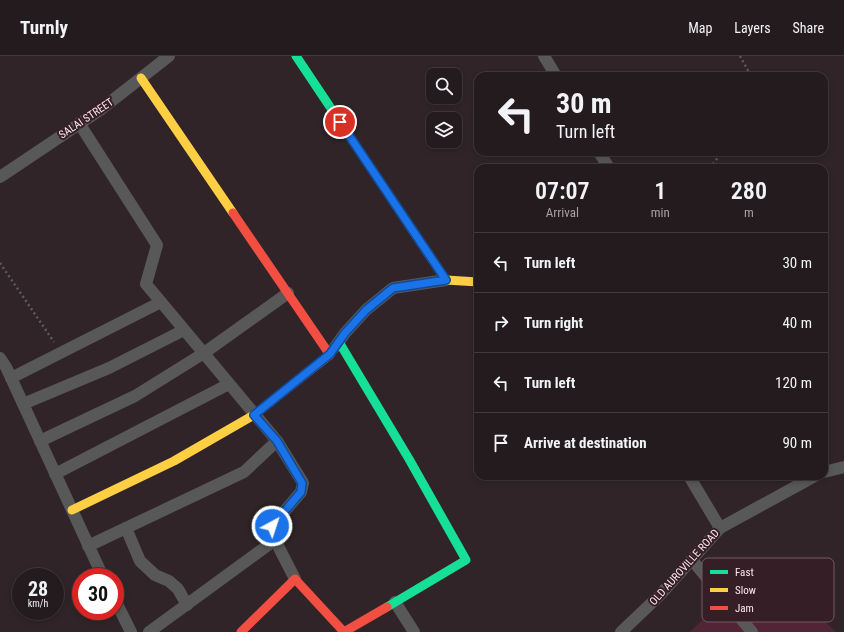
<!DOCTYPE html>
<style>
body{margin:0;font-family:"Roboto Condensed",sans-serif;background:#30282b;color:#f1f3f6;height:100vh;display:flex;flex-direction:column;font-size:15px;white-space:nowrap}
*{box-sizing:border-box;margin:0}
p{font-size:13px;color:#a3a1a4}
.icon{flex:none;width:22px;height:22px;fill:none;stroke:currentColor;stroke-width:2;stroke-linecap:round;stroke-linejoin:round}
.map{position:relative;flex:1;overflow:hidden}
.panel{position:absolute;left:474px;top:108px;width:354px;height:316px;display:flex;flex-direction:column;background:#241b1e;border-radius:12px;box-shadow:0 2px 6px #0003,0 0 0 1px #41393c}
.panel>*{flex:none}
.hud{position:absolute;left:474px;top:16px;width:354px;height:84px;border-radius:12px;box-shadow:0 2px 6px #0003,0 0 0 1px #41393c;background:#241b1e;color:#f1f3f6;overflow:hidden}
.tools{position:absolute;left:426px;top:12px;display:grid;gap:8px}
.tools a{display:grid;place-items:center;width:36px;height:36px;border-radius:8px;background:#241b1e;box-shadow:0 2px 6px #0003,0 0 0 1px #41393c;font-size:20px}
.speed{position:absolute;left:12px;top:512px;display:flex;gap:8px;font-size:20px;font-weight:700;text-align:center}
.speed>*{display:grid;place-content:center;width:52px;height:52px;border-radius:50%;background:#241b1e;box-shadow:0 2px 6px #0003,0 0 0 1px #41393c;line-height:1}
.speed small{font-size:10px;font-weight:400}
.speed .limit{border:6px solid #d22;background:#fff;color:#111}
.pin{position:absolute;display:grid;place-items:center;width:34px;height:34px;color:#fff;margin:-17px;border:2px solid #fff;border-radius:50%;box-shadow:0 1px 4px #0007}
.me{position:absolute;width:44px;margin:-22px;rotate:40deg;stroke-linejoin:round;filter:drop-shadow(0 0 3px #0008)}
.turn{display:flex;align-items:center;gap:14px;height:84px;padding:0 16px;font-size:18px}
.turn .icon{width:52px;height:52px;stroke-width:2.5}
.turn b{display:block;font-size:28px;line-height:34px}
.eta{display:flex;justify-content:space-evenly;align-items:center;height:68px;text-align:center}
.eta b{font-size:24px;font-weight:600;line-height:28px}
ul{padding:0;list-style:none}
li{display:flex;align-items:center;gap:12px;height:60px;padding:0 16px;border-top:1px solid #41393c}
li div{flex:1}
li b{display:block;font-size:15px}
li em{font-style:normal}
header{display:flex;align-items:center;gap:24px;box-sizing:border-box;height:56px;padding:0 20px;background:#241b1e;border-bottom:1px solid #41393c}
header strong{font-size:19px}
nav{display:flex;gap:22px;margin-inline-start:auto;font-size:14px}
.map>svg:first-child{display:block}
.green{fill:#512436}
.lines{fill:none;stroke-linecap:round;stroke-linejoin:round}
.path{stroke:#5e5b5c;stroke-width:2.5;stroke-dasharray:2 3;stroke-linecap:butt}
.street{stroke:#575857;stroke-width:12}
.fast{stroke:#16e098;stroke-width:9}
.slow{stroke:#ffcf43;stroke-width:9}
.jam{stroke:#f24e42;stroke-width:9}
.route-casing{stroke:#114b97;stroke-width:10}
.route{stroke:#1a73e8;stroke-width:7}
.labels{text-anchor:middle;stroke-width:4;stroke-linejoin:round;paint-order:stroke}
.street-label{font-size:11px;fill:#fae8ed;stroke:#361e26}
.key{fill:#361e26;stroke:#715b62;stroke-width:1}
.key-label{font-size:11px;fill:#fae8ed}
</style>
<header>
<strong>Turnly</strong>
<nav><a>Map</a><a>Layers</a><a>Share</a></nav>
</header>
<div class="map">
<svg width="844" height="576" viewBox="0 0 844 576">
<rect width="100%" height="100%" fill="#302428"/>
<path class="green" d="M761,506L836,576H690Z"/>
<g class="lines">
<g class="path">
<path d="M740,0L751,20"/>
<path d="M710,112L722,96"/>
<path d="M0,207L54,286"/>
</g>
<g class="street">
<path d="M544,0L556,20"/>
<path d="M79,67L157,189L146,228L277,385L244,416L88,490"/>
<path d="M599,96L609,112"/>
<path d="M0,121L100,54L169,0"/>
<path d="M335,291L345,277L366,254L393,232L446,224"/>
<path d="M0,302L6,311L103,521"/>
<path d="M11,322L161,246"/>
<path d="M23,348L109,312L184,274"/>
<path d="M40,385L135,340L204,297L288,237"/>
<path d="M824,416L844,411"/>
<path d="M55,418L229,328"/>
<path d="M126,472L140,505L155,519L169,525L178,533L187,549"/>
<path d="M720,472L815,420"/>
<path d="M275,484L272,470L301,436L303,427L277,385"/>
<path d="M692,504L752,576"/>
<path d="M115,544L131,576"/>
<path d="M395,546L414,576"/>
<path d="M149,576L275,484L295,523"/>
<path d="M621,576L660,539L720,472L689,420"/>
</g>
<g class="fast">
<path d="M296,0L421,187"/>
<path d="M339,286L409,403L466,504L387,551"/>
</g>
<g class="slow">
<path d="M141,22L233,157"/>
<path d="M421,187L446,224L478,226"/>
<path d="M72,454L174,405L254,359"/>
</g>
<g class="jam">
<path d="M233,157L330,299L254,359"/>
<path d="M241,576L295,523L344,576L387,551"/>
</g>
</g>
<g class="lines">
<defs>
<path id="route" d="M272,470L301,436L302,427L277,385L254,359L330,298L345,277L366,254L393,232L446,224L340,66"/>
</defs>
<use href="#route" class="route-casing"/>
<use href="#route" class="route"/>
</g>
<g class="labels">
<g class="street-label">
<text transform="translate(86 62) rotate(-34)" y="4">SALAI STREET</text>
<text transform="translate(684 511) rotate(-48)" y="4">OLD AUROVILLE ROAD</text>
</g>
</g>
<rect x="702" y="502" width="132" height="64" rx="6" class="key"/>
<rect x="710" y="514" width="18" height="4" fill="#16e098"/>
<rect x="710" y="532" width="18" height="4" fill="#ffcf43"/>
<rect x="710" y="550" width="18" height="4" fill="#f24e42"/>
<g class="key-label">
<text x="735" y="520">Fast</text>
<text x="735" y="538">Slow</text>
<text x="735" y="556">Jam</text>
</g>
</svg>
<div class="tools">
<a><svg class="icon" aria-label="search" viewBox="0 0 24 24"><circle cx="10" cy="10" r="6"/><path d="M15 15l6 6"/></svg></a>
<a><svg class="icon" aria-label="layers" viewBox="0 0 24 24"><path d="M12 4l9 5-9 5-9-5zM3 14l9 5 9-5"/></svg></a>
</div>
<div class="speed"><div>28<small>km/h</small></div><div class="limit">30</div></div>
<div class="pin" style="left:340px;top:66px;background:#d93025"><svg class="icon" aria-label="arrive" viewBox="0 0 24 24"><path d="M6 21V4h12l-3 4 3 4H6"/></svg></div>
<svg class="me" style="left:272px;top:470px" viewBox="-20 -20 40 40"><circle r="17" fill="#1a73e8" stroke="#fff" stroke-width="3"/><path d="M0-11L8 9 0 5-8 9z" fill="#fff"/></svg>
<div class="hud">
<div class="turn"><svg class="icon" aria-label="left" viewBox="0 0 24 24"><path d="M17 20v-9H6M10 6l-5 5 5 5"/></svg><div><b>30 m</b>Turn left</div></div>
</div>
<section class="panel">
<div class="eta">
<div><b>07:07</b><p>Arrival</p></div>
<div><b>1</b><p>min</p></div>
<div><b>280</b><p>m</p></div>
</div>
<ul>
<li><svg class="icon" aria-label="left" viewBox="0 0 24 24"><path d="M17 20v-9H6M10 6l-5 5 5 5"/></svg><div><b>Turn left</b></div><em>30 m</em></li>
<li><svg class="icon" aria-label="right" viewBox="0 0 24 24"><path d="M7 20v-9h11M14 6l5 5-5 5"/></svg><div><b>Turn right</b></div><em>40 m</em></li>
<li><svg class="icon" aria-label="left" viewBox="0 0 24 24"><path d="M17 20v-9H6M10 6l-5 5 5 5"/></svg><div><b>Turn left</b></div><em>120 m</em></li>
<li><svg class="icon" aria-label="arrive" viewBox="0 0 24 24"><path d="M6 21V4h12l-3 4 3 4H6"/></svg><div><b>Arrive at destination</b></div><em>90 m</em></li>
</ul>
</section>
</div>
